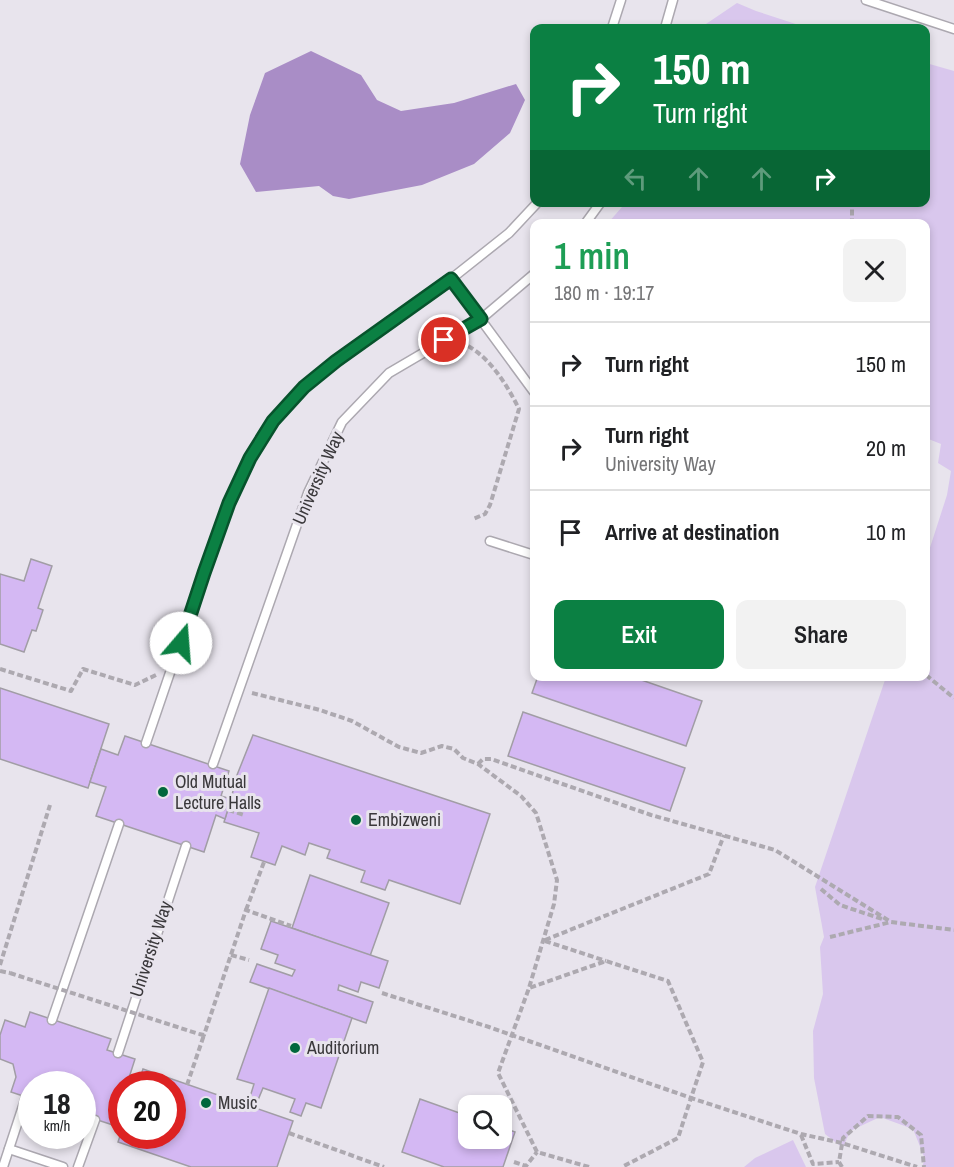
<!DOCTYPE html>
<meta charset="utf-8">
<style>
body{margin:0;font-family:"Archivo Narrow",sans-serif;background:#f2f2f2;color:#202124;height:100vh;display:flex;flex-direction:column;font-size:22px;white-space:nowrap}
*{box-sizing:border-box;margin:0}
p{font-size:20px;color:#757577}
.icon{flex:none;width:33px;height:33px;fill:none;stroke:currentColor;stroke-width:2;stroke-linecap:round;stroke-linejoin:round}
.map{position:relative;flex:1;overflow:hidden}
.drawer{position:absolute;left:530px;top:219px;width:400px;height:462px;display:flex;flex-direction:column;background:#fff;border-radius:12px;box-shadow:0 3px 9px #0003}
.drawer>*{flex:none}
.guide{position:absolute;left:530px;top:24px;width:400px;height:183px;border-radius:12px;box-shadow:0 3px 9px #0003;background:#0b8043;color:#fff;overflow:hidden}
.buttons{position:absolute;left:458px;top:1095px;display:grid;gap:12px}
.buttons a{display:grid;place-items:center;width:54px;height:54px;border-radius:12px;background:#fff;box-shadow:0 3px 9px #0003;font-size:30px}
.speed{position:absolute;left:18px;top:1071px;display:flex;gap:12px;font-size:30px;font-weight:700;text-align:center}
.speed>*{display:grid;place-content:center;width:78px;height:78px;border-radius:50%;background:#fff;box-shadow:0 3px 9px #0003;line-height:1}
.speed small{font-size:15px;font-weight:400}
.speed .limit{border:9px solid #d22;background:#fff;color:#111}
.pin{position:absolute;display:grid;place-items:center;width:51px;height:51px;color:#fff;margin:-26px;border:3px solid #fff;border-radius:50%;box-shadow:0 2px 6px #0007}
.me{position:absolute;width:66px;margin:-33px;rotate:18deg;stroke-linejoin:round;filter:drop-shadow(0 0 4px #0008)}
.turn{display:flex;align-items:center;gap:21px;height:126px;padding:0 24px;font-size:27px}
.turn .icon{width:78px;height:78px;stroke-width:2.5}
.turn b{display:block;font-size:42px;line-height:51px}
.lanes{display:flex;align-items:center;height:57px;padding:0 24px;background:#0003;justify-content:center;gap:30px;direction:ltr}
.lanes .off{opacity:.35}
.round{display:grid;place-items:center;flex:none;width:63px;height:63px;border-radius:12px;background:#f2f2f2}
.head{display:flex;align-items:center;justify-content:space-between;height:102px;padding:0 24px}
h1{font-size:36px;font-weight:600;line-height:45px;color:#1e9e55}
.cta{display:flex;gap:12px;margin-top:auto;padding:12px 24px}
.cta a{flex:1;height:69px;border-radius:12px;background:#0b8043;color:#fff;font-size:24px;font-weight:600;line-height:69px;text-align:center}
.cta a+a{background:#f2f2f2;color:#202124}
ul{padding:0;list-style:none}
li{display:flex;align-items:center;gap:18px;height:84px;padding:0 24px;border-top:2px solid #e0e0e0}
li div{flex:1}
li b{display:block;font-size:22px}
li em{font-style:normal}
.map>svg:first-child{display:block}
.green{fill:#d9c7ed}
.water{fill:#a98dc6}
.building{fill:#d4b8f3;stroke:#a19da5;stroke-width:1.5}
.lines{fill:none;stroke-linecap:round;stroke-linejoin:round}
.lane-casing{stroke:#aca8b0;stroke-width:11}
.path{stroke:#ada9b0;stroke-width:4;stroke-dasharray:6 3;stroke-linecap:butt}
.lane{stroke:#fff;stroke-width:8}
.path-bridge{stroke:#ada9b0;stroke-width:4;stroke-dasharray:6 3;stroke-linecap:butt}
.route-casing{stroke:#07532c;stroke-width:15}
.route{stroke:#0b8043;stroke-width:10}
.poi-dot{fill:#00673c;stroke:#e8e4ed;stroke-width:2}
.labels{text-anchor:middle;stroke-width:6;stroke-linejoin:round;paint-order:stroke}
.street-label{font-size:18px;fill:#3a383b;stroke:#e8e4ed}
.poi-label{font-size:18px;fill:#3a383b;stroke:#e8e4ed;text-anchor:start}
</style>
<div class="map">
<svg width="954" height="1167" viewBox="0 0 954 1167">
<rect width="100%" height="100%" fill="#e8e4ed"/>
<g class="green">
<path d="M737,3L756,11L808,28H703V26Z"/>
<path d="M926,63L954,71V1167H922L925,1159L913,1129L880,1117L850,1131L843,1148L825,1134L814,1078L813,1031L823,994L820,947L824,937L815,887L886,677L926,676V560L947,495L951,471L938,463L941,444L926,438V224L608,223L622,207L624,203L926,202Z"/>
<path d="M793,1140L806,1167H744L755,1158Z"/>
</g>
<path class="water" d="M311,51L361,75L377,100L401,111L454,103L516,84L525,100L510,133L474,164L422,185L349,199L333,196L319,186L256,192L240,164L250,115L265,73Z"/>
<g class="building">
<path d="M31,559L52,566L38,608L43,610L36,631L32,630L24,652L0,644V574L24,581Z"/>
<path d="M538,676H630L702,701L686,746L532,693Z"/>
<path d="M0,688L109,724L88,788L0,759Z"/>
<path d="M523,712L685,768L670,811L508,756Z"/>
<path d="M253,735L490,814L460,904L389,880L385,890L361,882L365,871L327,858L330,850L309,843L305,855L282,846L275,865L251,857L259,833L224,822L231,799L237,775Z"/>
<path d="M125,736L229,771L221,796L231,799L225,819L216,815L204,852L96,816L106,787L90,782L101,749L118,755Z"/>
<path d="M310,875L389,903L370,956L292,928Z"/>
<path d="M271,921L388,961L379,988L361,982L358,992L339,985L338,990L373,1002L366,1023L250,982L257,964L292,976L295,970L275,963L278,955L261,949Z"/>
<path d="M269,988L352,1018L321,1108L306,1103L301,1116L290,1112L295,1099L263,1088L258,1100L250,1097L254,1084L237,1079Z"/>
<path d="M30,1012L111,1039L107,1050L135,1059L127,1084H122V1099L113,1125L82,1115V1084H32V1099L11,1092L16,1077L13,1064L0,1059V1035L5,1020L25,1027Z"/>
<path d="M143,1069L293,1121L277,1167H191L118,1142L122,1130V1136H172V1084H127L130,1075L140,1078Z"/>
<path d="M420,1099L468,1116V1138H501V1127L515,1132L503,1167H444L402,1152Z"/>
</g>
<g class="lines">
<defs>
<g id="lane">
<path d="M866,0L954,29"/>
<path d="M612,28L621,0"/>
<path d="M665,28L673,0"/>
<path d="M585,224L601,202"/>
<path d="M451,279L534,392"/>
<path d="M490,541L534,555"/>
<path d="M146,743L204,573L229,503L250,457L273,421L304,387L336,361L451,279L509,233L538,202"/>
<path d="M213,764L308,493L342,422L389,373L481,319L534,274"/>
<path d="M52,1020L119,824"/>
<path d="M118,1053L186,846"/>
<path d="M9,1149L63,1167"/>
<path d="M3,1167L26,1097"/>
<path d="M78,1167L95,1120"/>
</g>
</defs>
<use href="#lane" class="lane-casing"/>
<g class="path">
<path d="M850,224L852,219V202"/>
<path d="M468,346C491,359 507,385 519,409L490,505L485,514L473,519"/>
<path d="M0,669L71,691L83,669L135,685L156,675"/>
<path d="M926,675L954,698"/>
<path d="M252,693L320,710L352,721L399,747L421,753L442,746L454,749L463,758L478,764L521,796L536,813L557,880L554,904L529,988"/>
<path d="M478,764L483,759H491L651,815L775,850L891,922"/>
<path d="M220,807L244,815"/>
<path d="M821,889L840,905L882,919"/>
<path d="M246,910L264,862"/>
<path d="M830,937L891,922L954,930"/>
<path d="M545,940L709,874L724,835"/>
<path d="M545,941L606,961"/>
<path d="M231,955L249,960"/>
<path d="M0,965L50,805"/>
<path d="M0,971L10,973"/>
<path d="M382,993L489,1027L691,1098L678,1138L622,1167"/>
<path d="M199,1034L204,1035L246,910L291,926"/>
<path d="M187,1085L204,1035"/>
<path d="M289,1133L384,1167"/>
<path d="M801,1135L813,1164L839,1162"/>
<path d="M514,1162L526,1166L537,1152"/>
<path d="M589,1167L537,1152L498,1073L529,988L606,961L668,981L703,1062L691,1098L801,1134L842,1143L917,1167"/>
<path d="M842,1167L839,1162L843,1138L868,1116L898,1117L921,1135L924,1167"/>
</g>
<use href="#lane" class="lane"/>
<path class="path-bridge" d="M10,973L199,1034"/>
</g>
<g class="lines">
<defs>
<path id="route" d="M181,643L204,573L229,503L250,458L273,421L304,387L336,361L451,279L481,319L444,340"/>
</defs>
<use href="#route" class="route-casing"/>
<use href="#route" class="route"/>
</g>
<g class="poi-dot">
<circle cx="163" cy="792" r="6"/>
<circle cx="356" cy="820" r="6"/>
<circle cx="295" cy="1048" r="6"/>
<circle cx="206" cy="1103" r="6"/>
</g>
<g class="labels">
<g class="street-label">
<text transform="translate(318 478) rotate(-66)" y="6">University Way</text>
<text transform="translate(151 949) rotate(-72)" y="6">University Way</text>
</g>
<g class="poi-label">
<text x="175" y="788">Old Mutual<tspan x="175" dy="21">Lecture Halls</tspan></text>
<text x="368" y="826">Embizweni</text>
<text x="307" y="1054">Auditorium</text>
<text x="218" y="1109">Music</text>
</g>
</g>
</svg>
<div class="buttons">
<a><svg class="icon" aria-label="search" viewBox="0 0 24 24"><circle cx="10" cy="10" r="6"/><path d="M15 15l6 6"/></svg></a>
</div>
<div class="speed"><div>18<small>km/h</small></div><div class="limit">20</div></div>
<div class="pin" style="left:444px;top:340px;background:#d93025"><svg class="icon" aria-label="arrive" viewBox="0 0 24 24"><path d="M6 21V4h12l-3 4 3 4H6"/></svg></div>
<svg class="me" style="left:181px;top:643px" viewBox="-20 -20 40 40"><circle r="19" fill="#fff"/><path d="M0-13L10 11 0 6-10 11z" fill="#0b8043"/></svg>
<div class="guide">
<div class="turn"><svg class="icon" aria-label="right" viewBox="0 0 24 24"><path d="M7 20v-9h11M14 6l5 5-5 5"/></svg><div><b>150 m</b>Turn right</div></div>
<div class="lanes"><svg class="icon off" aria-label="left" viewBox="0 0 24 24"><path d="M17 20v-9H6M10 6l-5 5 5 5"/></svg><svg class="icon off" aria-label="ahead" viewBox="0 0 24 24"><path d="M12 20V5M6 11l6-6 6 6"/></svg><svg class="icon off" aria-label="ahead" viewBox="0 0 24 24"><path d="M12 20V5M6 11l6-6 6 6"/></svg><svg class="icon" aria-label="right" viewBox="0 0 24 24"><path d="M7 20v-9h11M14 6l5 5-5 5"/></svg></div>
</div>
<section class="drawer">
<div class="head"><div><h1>1 min</h1><p>180 m · 19:17</p></div><a class="round"><svg class="icon" aria-label="close" viewBox="0 0 24 24"><path d="M6 6l12 12M18 6L6 18"/></svg></a></div>
<ul>
<li><svg class="icon" aria-label="right" viewBox="0 0 24 24"><path d="M7 20v-9h11M14 6l5 5-5 5"/></svg><div><b>Turn right</b></div><em>150 m</em></li>
<li><svg class="icon" aria-label="right" viewBox="0 0 24 24"><path d="M7 20v-9h11M14 6l5 5-5 5"/></svg><div><b>Turn right</b><p>University Way</p></div><em>20 m</em></li>
<li><svg class="icon" aria-label="arrive" viewBox="0 0 24 24"><path d="M6 21V4h12l-3 4 3 4H6"/></svg><div><b>Arrive at destination</b></div><em>10 m</em></li>
</ul>
<div class="cta"><a>Exit</a><a>Share</a></div>
</section>
</div>
